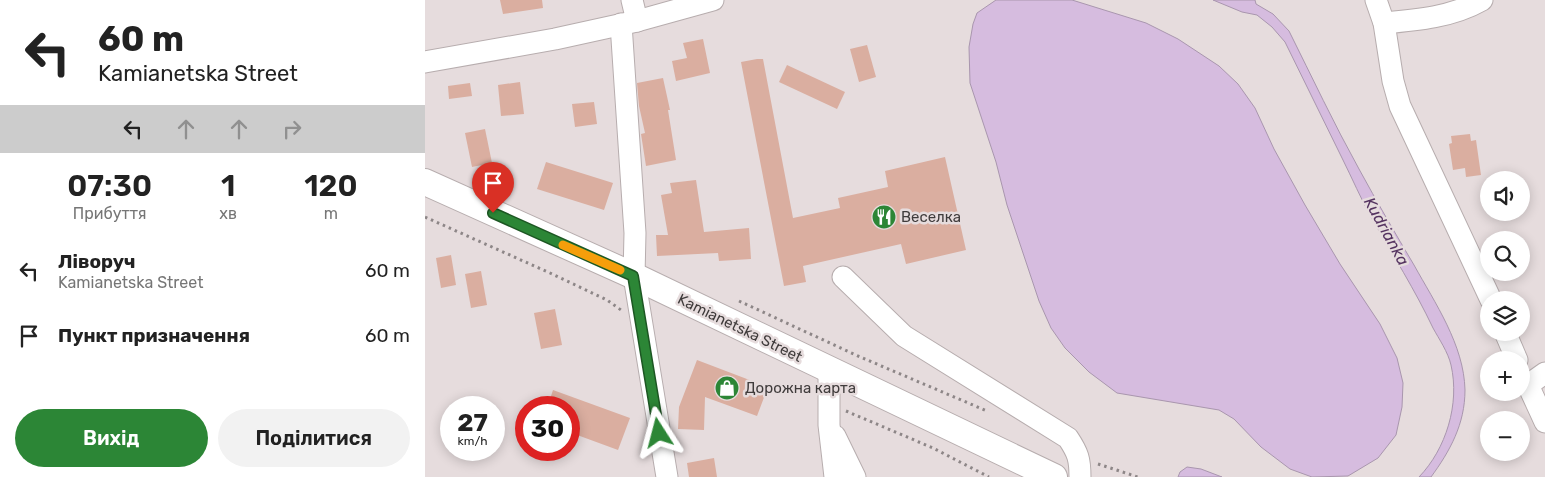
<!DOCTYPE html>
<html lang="uk">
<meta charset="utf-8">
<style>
body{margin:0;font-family:Rubik,sans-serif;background:#f2f2f2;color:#222;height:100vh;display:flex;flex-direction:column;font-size:19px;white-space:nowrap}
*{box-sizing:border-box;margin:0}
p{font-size:16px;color:#767676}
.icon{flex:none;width:28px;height:28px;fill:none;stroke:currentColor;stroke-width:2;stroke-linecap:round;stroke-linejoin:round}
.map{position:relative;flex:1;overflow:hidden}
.panel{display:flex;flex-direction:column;background:#fff;width:425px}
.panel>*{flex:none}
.banner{background:#fff;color:#222;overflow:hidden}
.buttons{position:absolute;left:1055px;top:171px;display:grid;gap:10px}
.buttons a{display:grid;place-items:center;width:50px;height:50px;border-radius:50%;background:#fff;box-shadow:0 2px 12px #0003;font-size:25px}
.speed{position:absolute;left:15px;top:396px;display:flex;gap:10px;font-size:25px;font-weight:700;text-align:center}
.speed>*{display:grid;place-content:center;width:65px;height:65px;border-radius:50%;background:#fff;box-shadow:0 2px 12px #0003;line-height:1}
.speed small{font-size:12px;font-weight:400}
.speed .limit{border:8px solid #d22;background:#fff;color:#111}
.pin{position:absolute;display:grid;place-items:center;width:42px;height:42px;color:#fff;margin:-51px -21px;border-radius:50% 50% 50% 0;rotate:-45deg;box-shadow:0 0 5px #0007}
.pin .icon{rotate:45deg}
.me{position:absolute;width:55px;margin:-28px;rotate:351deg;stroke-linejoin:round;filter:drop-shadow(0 0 4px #0008)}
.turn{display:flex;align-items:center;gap:18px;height:105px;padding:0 15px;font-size:22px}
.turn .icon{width:65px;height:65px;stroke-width:2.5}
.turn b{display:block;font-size:35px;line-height:42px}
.lanes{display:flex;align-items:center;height:48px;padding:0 15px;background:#0003;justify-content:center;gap:25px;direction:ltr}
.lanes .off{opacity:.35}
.eta{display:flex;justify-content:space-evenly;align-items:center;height:85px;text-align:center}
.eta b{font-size:30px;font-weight:600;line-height:35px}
.action{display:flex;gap:10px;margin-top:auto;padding:10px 15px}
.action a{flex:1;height:58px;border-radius:30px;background:#2c8636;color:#fff;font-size:20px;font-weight:600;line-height:58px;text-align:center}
.action a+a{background:#f2f2f2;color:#222}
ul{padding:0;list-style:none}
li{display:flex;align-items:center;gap:15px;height:65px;padding:0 15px}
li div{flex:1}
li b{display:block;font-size:19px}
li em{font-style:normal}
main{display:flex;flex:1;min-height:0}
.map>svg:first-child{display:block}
.water{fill:#d6bcdf;stroke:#a996ae}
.building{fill:#daaea0}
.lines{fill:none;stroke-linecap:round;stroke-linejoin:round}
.minor-casing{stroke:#b7adae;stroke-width:23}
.major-casing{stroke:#b7adae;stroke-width:28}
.path{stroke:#8d8687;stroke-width:3;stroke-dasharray:2.5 4;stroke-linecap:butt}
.minor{stroke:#fff;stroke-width:21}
.major{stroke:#fff;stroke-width:26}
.route-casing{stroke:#1d5723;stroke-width:12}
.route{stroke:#2c8636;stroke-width:9}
.slow{stroke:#f59e0b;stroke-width:9}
.labels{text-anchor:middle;stroke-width:5;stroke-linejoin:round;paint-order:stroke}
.poi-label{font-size:15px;fill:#403c3c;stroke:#e6dcdd;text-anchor:start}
.street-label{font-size:15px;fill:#403c3c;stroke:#e6dcdd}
.water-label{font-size:16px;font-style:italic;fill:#553360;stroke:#e6dcdd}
</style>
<main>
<section class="panel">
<div class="banner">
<div class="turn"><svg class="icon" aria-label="left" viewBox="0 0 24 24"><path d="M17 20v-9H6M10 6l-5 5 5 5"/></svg><div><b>60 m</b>Kamianetska Street</div></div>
<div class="lanes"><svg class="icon" aria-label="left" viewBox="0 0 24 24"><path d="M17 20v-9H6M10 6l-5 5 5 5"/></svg><svg class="icon off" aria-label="ahead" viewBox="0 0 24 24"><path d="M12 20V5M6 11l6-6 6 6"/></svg><svg class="icon off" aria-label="ahead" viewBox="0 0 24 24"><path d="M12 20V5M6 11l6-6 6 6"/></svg><svg class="icon off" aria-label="right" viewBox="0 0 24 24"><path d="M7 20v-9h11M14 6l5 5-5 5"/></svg></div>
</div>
<div class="eta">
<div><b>07:30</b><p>Прибуття</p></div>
<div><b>1</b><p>хв</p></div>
<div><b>120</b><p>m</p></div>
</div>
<ul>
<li><svg class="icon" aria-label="left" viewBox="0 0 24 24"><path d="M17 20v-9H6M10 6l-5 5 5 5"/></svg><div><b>Ліворуч</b><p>Kamianetska Street</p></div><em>60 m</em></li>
<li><svg class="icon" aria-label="arrive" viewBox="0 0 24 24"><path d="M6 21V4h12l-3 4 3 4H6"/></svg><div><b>Пункт призначення</b></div><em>60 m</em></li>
</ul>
<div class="action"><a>Вихід</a><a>Поділитися</a></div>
</section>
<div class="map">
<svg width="1120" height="477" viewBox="0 0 1120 477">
<rect width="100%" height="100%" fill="#e6dcdd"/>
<g class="water">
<path d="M571,0H647L721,23L753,39L794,66L813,84L830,108L849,149L880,205L915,264L955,324L972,358L978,383L977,407L971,435L953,458L923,476L887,477L865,469L836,447L809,419L794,410L692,393L664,372L640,348L626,328L614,301L582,205L571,162L545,83L544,47L548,24L552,13Z"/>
<path d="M788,0H830L831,4L848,14L864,31C887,77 909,124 934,169C952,202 970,233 989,265C1010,303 1039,345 1040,390C1040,424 1025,451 1006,477H994C1021,449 1035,404 1026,365C1023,352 1014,339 1008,328C990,290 968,255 947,219C936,199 927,178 917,158C898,119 879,81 860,42L847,27L832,15L817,12Z"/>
<path d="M762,467L776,469L797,477H753L755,472Z"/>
</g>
<g class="building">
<path d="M75,0H117L118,8L78,14Z"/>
<path d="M278,39L285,73L251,81L247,61L262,58L258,43Z"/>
<path d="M442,45L451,77L434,82L425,49Z"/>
<path d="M332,59H338L368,218L415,208L413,198L463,187L460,171L520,157L541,250L481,264L476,244L378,266L381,282L359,286L316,62Z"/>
<path d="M362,65L420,92L412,109L354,82Z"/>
<path d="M238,78L245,110H243L251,160L221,166L216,134L220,133L214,106L212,83Z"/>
<path d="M95,82L99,114L76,116L73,85Z"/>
<path d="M45,83L47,96L24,99L23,86Z"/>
<path d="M169,102L172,124L150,127L147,104Z"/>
<path d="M60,129L67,163L47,167L40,133Z"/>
<path d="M1045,134L1046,141L1051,140L1056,175L1041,177L1040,168L1028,170L1024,144L1027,143L1026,136Z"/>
<path d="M121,162L188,183L179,210L112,189Z"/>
<path d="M271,180L279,232L324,228L326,259L294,261L293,253L232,256L231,235H243L236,195L247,193L245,183Z"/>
<path d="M26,255L31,285L16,288L11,258Z"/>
<path d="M56,271L62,305L46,308L40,274Z"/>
<path d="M130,309L137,345L116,349L109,313Z"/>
<path d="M272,360L343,387L332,416L280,397L279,430L253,429L254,407Z"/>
<path d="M128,390L205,418L193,450L144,432V408H122Z"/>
<path d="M289,458L292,477H264L262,463Z"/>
</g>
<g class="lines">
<defs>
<g id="minor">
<path d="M207,0L212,21"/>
<path d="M951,0L959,23L968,81L975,106L1066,300"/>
<path d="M959,23C993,20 1027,17 1057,0"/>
<path d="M196,24L210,233L209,276L242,477"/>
<path d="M0,62L130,39L212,21L288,0"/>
<path d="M418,277L479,336L643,438C653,453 655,459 655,477"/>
<path d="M1080,332L1092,360"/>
<path d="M404,371V425L410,477"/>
<path d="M1120,373L1103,385L1120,422"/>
<path d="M410,436L430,477"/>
</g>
<path id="major" d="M0,182L209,276L629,477"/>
</defs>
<use href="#minor" class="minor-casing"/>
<use href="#major" class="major-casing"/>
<g class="path">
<path d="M0,217L125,273L182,300L196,310"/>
<path d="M314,301L433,356L562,411"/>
<path d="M421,411L508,448L564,477"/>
<path d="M673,464L713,477"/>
</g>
<use href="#minor" class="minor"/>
<use href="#major" class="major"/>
</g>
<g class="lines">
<defs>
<path id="route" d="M68,213L208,276L234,433"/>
</defs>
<use href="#route" class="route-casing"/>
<use href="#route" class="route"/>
<path class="slow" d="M138,245L195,270"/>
</g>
<defs>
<symbol id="restaurant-disc" viewBox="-11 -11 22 22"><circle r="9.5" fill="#2c8636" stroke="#e6dcdd"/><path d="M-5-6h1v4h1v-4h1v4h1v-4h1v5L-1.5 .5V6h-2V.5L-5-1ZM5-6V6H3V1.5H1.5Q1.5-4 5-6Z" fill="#fff"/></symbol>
<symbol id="shop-disc" viewBox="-11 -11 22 22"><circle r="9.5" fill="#2c8636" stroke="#e6dcdd"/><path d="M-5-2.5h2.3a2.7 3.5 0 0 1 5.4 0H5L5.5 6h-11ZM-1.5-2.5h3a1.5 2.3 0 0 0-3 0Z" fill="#fff"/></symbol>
</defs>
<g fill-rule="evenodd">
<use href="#restaurant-disc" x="445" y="203" width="28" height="28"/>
<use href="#shop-disc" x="288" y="374" width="28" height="28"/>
</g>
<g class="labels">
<g class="poi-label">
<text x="476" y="222">Веселка</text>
<text x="320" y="393">Дорожна карта</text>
</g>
<g class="street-label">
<text transform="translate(315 328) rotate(26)" y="5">Kamianetska Street</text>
</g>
<g class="water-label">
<text transform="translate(962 231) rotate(61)" y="6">Kudrianka</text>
</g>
</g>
</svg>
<div class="buttons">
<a><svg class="icon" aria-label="sound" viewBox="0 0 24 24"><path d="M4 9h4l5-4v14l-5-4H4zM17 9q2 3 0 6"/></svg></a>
<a><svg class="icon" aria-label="search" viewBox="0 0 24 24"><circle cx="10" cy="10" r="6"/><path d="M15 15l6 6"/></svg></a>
<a><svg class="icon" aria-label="layers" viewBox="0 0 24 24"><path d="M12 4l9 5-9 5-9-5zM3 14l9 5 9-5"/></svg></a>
<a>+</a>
<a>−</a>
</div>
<div class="speed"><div>27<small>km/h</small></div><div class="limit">30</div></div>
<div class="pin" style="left:68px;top:213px;background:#d93025"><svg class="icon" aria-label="arrive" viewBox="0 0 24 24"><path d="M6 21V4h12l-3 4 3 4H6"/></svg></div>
<svg class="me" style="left:234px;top:433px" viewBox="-20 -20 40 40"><path d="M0-17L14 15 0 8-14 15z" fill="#2c8636" stroke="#fff" stroke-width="4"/></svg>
</div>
</main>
